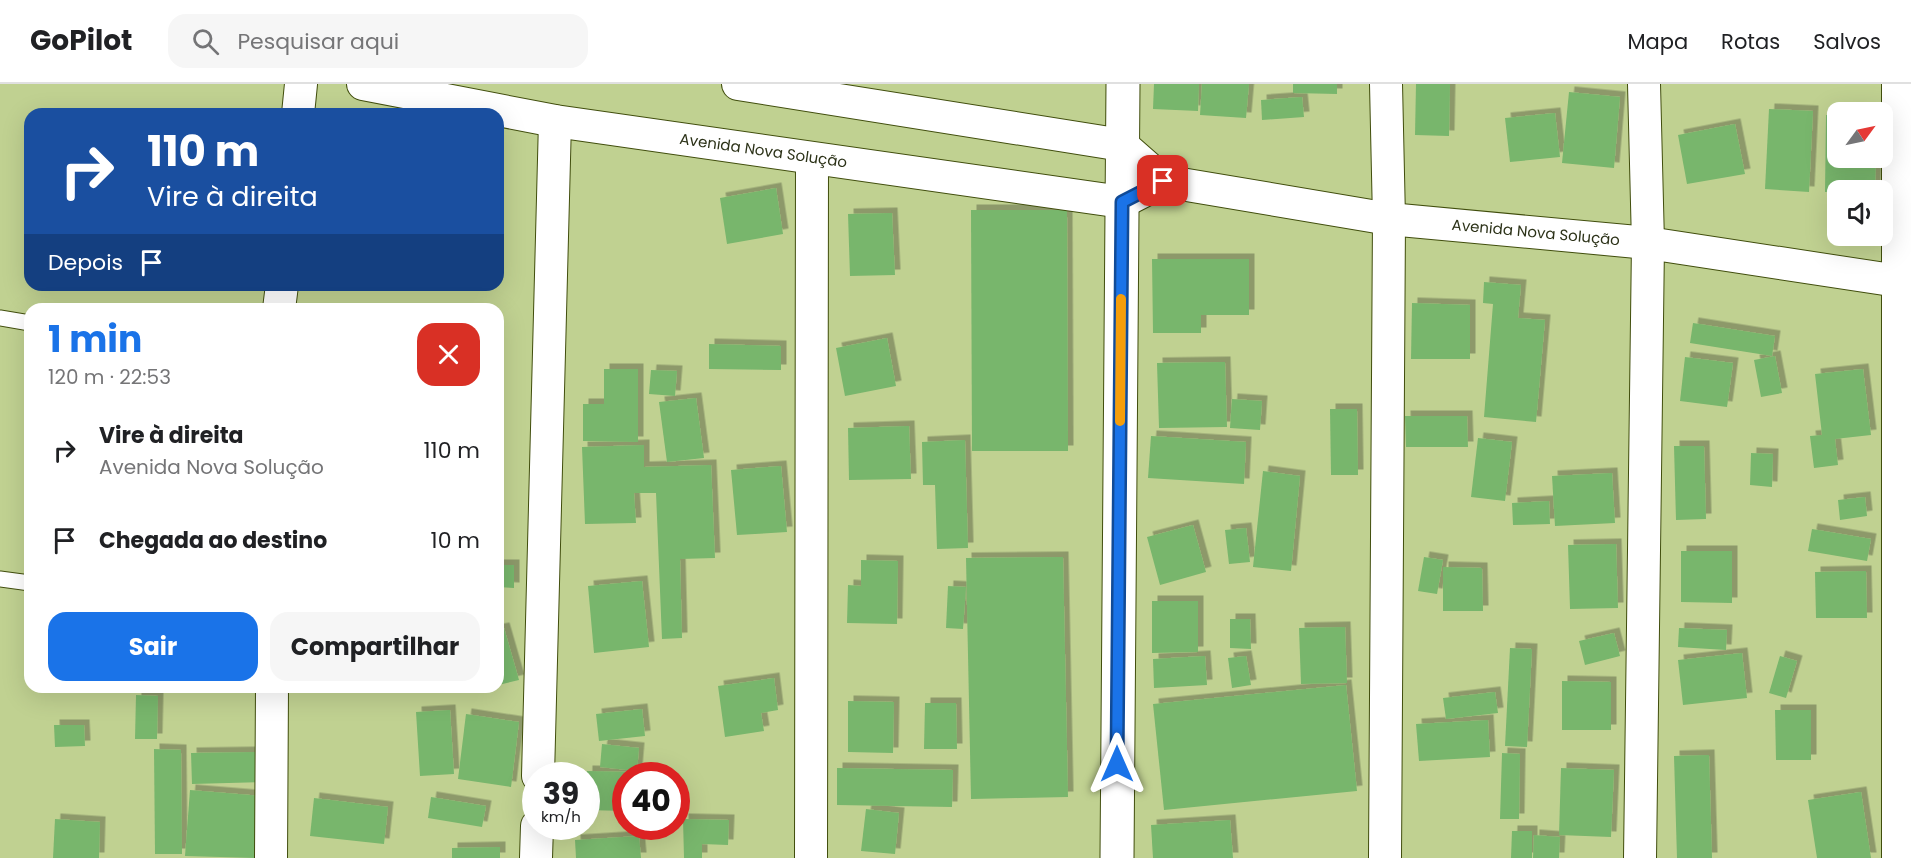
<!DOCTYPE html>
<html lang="pt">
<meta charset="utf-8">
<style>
body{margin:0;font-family:Poppins,sans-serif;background:#f6f6f6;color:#202124;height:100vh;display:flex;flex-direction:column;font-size:22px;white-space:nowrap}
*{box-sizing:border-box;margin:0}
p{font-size:20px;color:#757577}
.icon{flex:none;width:33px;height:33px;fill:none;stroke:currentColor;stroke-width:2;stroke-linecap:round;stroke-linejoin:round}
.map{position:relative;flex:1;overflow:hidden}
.sheet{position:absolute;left:24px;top:219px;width:480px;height:390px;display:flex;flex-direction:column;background:#fff;border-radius:18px;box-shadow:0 6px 24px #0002}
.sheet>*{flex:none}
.guide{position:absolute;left:24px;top:24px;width:480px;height:183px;border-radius:18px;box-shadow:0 6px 24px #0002;background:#1a4fa0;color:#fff;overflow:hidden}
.needle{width:39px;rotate:57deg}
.buttons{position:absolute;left:1827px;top:18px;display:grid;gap:12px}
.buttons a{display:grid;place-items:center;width:66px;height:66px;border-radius:12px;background:#fff;box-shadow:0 6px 24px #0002;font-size:30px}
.speed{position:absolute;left:522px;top:678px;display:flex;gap:12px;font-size:30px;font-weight:700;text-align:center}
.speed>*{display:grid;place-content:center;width:78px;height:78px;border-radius:50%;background:#fff;box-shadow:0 6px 24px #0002;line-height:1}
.speed small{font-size:15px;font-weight:400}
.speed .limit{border:9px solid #d22;background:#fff;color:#111}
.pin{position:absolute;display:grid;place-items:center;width:51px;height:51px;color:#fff;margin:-26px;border-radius:12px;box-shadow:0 3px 9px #0006}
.me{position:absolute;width:66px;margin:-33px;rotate:0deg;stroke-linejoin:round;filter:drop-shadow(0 0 4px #0008)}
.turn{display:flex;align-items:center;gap:21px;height:126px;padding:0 24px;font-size:27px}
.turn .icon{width:78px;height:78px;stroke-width:2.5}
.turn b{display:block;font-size:42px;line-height:51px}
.then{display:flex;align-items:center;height:57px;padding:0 24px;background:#0003;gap:12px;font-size:22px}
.round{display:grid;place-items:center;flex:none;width:63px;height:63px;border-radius:18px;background:#f6f6f6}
.headline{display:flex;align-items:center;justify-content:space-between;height:102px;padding:0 24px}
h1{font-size:36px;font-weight:700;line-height:45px;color:#1a73e8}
.primary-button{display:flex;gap:12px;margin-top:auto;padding:12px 24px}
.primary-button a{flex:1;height:69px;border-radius:18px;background:#1a73e8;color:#fff;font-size:24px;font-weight:700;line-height:69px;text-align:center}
.primary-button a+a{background:#f6f6f6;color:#202124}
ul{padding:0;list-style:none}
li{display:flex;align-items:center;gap:18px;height:90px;padding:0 24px}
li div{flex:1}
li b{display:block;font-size:22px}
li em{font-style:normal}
header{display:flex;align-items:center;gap:36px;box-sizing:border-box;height:84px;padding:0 30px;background:#fff;border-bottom:2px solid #e0e0e0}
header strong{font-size:28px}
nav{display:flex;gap:33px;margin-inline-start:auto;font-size:21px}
.search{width:420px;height:54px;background:#f6f6f6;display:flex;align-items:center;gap:15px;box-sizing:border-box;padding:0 21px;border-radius:18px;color:#757577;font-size:22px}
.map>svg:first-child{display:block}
.building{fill:#78b66c;filter:url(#shadow)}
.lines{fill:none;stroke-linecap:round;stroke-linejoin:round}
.lane-casing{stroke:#414e0d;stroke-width:17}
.street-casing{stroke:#414e0d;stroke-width:34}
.secondary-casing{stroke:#414e0d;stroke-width:35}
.lane{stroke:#fff;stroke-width:15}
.street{stroke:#fff;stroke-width:32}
.secondary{stroke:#fff;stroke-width:33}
.route-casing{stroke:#114b97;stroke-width:15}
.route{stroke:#1a73e8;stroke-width:10}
.slow{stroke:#f59e0b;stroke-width:10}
.labels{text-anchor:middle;stroke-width:5;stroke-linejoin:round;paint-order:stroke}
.street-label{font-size:15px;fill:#2c3218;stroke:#cdde9e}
</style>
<header>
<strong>GoPilot</strong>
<div class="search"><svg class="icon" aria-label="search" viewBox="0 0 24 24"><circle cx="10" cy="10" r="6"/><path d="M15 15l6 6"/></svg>Pesquisar aqui</div>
<nav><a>Mapa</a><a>Rotas</a><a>Salvos</a></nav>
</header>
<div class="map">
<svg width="1911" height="774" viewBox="0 0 1911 774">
<defs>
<filter id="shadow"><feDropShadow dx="5.5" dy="-5.5" stdDeviation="0" flood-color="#0004"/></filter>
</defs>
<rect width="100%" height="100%" fill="#c0d191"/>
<g class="building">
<path d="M1154,0H1199L1198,27L1153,25Z"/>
<path d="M1202,0H1249L1246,34L1200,31Z"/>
<path d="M1293,0H1337V10L1293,9Z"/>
<path d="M1416,0H1450L1449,52L1415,51Z"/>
<path d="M1569,8L1620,13L1614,84L1562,79Z"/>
<path d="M1302,13L1304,33L1262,36L1261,16Z"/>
<path d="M1769,25L1813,27L1809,108L1765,105Z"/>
<path d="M1555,29L1560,73L1510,78L1505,34Z"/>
<path d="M1826,31H1838V74H1876L1875,106L1825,108Z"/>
<path d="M1735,40L1745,90L1687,100L1678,51Z"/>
<path d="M776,104L783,150L727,160L720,114Z"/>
<path d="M971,126H1067L1068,367H972Z"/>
<path d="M892,129L895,191L850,192L848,130Z"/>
<path d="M1152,175H1249V231H1201V249H1153Z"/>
<path d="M1484,198L1521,201L1518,234L1545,236L1536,338L1484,333L1493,220L1483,219Z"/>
<path d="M1412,219L1470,221V275H1411Z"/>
<path d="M1693,239L1775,252L1772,272L1690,259Z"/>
<path d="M887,254L896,302L845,312L836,264Z"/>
<path d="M709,260L781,262V286L709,285Z"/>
<path d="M1775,272L1782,309L1761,313L1754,276Z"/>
<path d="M1685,273L1733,279L1727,323L1680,317Z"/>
<path d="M1225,278L1227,343L1159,344L1157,279Z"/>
<path d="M604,285H638V358L583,357V320H604Z"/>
<path d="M1863,285L1871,351L1835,355L1838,381L1814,384L1810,352L1822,351L1815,290Z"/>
<path d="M651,286L677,287L675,312L649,310Z"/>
<path d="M696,314L704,374L667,378L659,318Z"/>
<path d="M1232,315L1262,317L1260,346L1230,344Z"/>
<path d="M1330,325H1357L1358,391H1331Z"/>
<path d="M1405,332H1467L1468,363H1406Z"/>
<path d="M909,342L911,395L849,396L848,344Z"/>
<path d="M1151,352L1246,358L1244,400L1148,394Z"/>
<path d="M1478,354L1512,358L1505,417L1471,413Z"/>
<path d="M965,356L968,464L937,465L935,401H923L922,358Z"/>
<path d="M644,361V383L711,381L715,474L680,475L682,554L662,555L656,409H634L636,439L585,440L582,363Z"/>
<path d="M1674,362H1704L1706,435L1676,436Z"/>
<path d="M1751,369L1773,370L1772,403L1750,401Z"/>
<path d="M781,382L787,448L737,451L731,386Z"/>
<path d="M1263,387L1300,392L1291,487L1253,483Z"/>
<path d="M1612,389L1615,439L1555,442L1552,392Z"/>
<path d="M1865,413L1867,432L1840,436L1838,416Z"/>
<path d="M1549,417L1550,440L1513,441L1512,419Z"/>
<path d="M1193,441L1206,488L1160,501L1147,453Z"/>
<path d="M1246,444L1250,478L1229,480L1225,446Z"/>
<path d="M1812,445L1871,455L1867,477L1808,467Z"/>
<path d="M1616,460L1618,524L1570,525L1568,461Z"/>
<path d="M1681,467H1732V519L1681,518Z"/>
<path d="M1063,473L1068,713L971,715L966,474Z"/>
<path d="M1424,473L1443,476L1437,510L1418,507Z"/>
<path d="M861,476L898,477L897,540L847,539L848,501L861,502Z"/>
<path d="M498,481H514V504L498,503Z"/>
<path d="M1443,483L1482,484L1483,527H1443Z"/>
<path d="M1866,487L1867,534H1816L1815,488Z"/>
<path d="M642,497L649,563L594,569L588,502Z"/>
<path d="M948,502L966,503L963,545L946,544Z"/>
<path d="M1152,517H1198V568L1152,569Z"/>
<path d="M1230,535H1250L1251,565L1230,564Z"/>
<path d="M1345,543L1347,599L1301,600L1299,544Z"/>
<path d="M504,544L519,596L498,601V545Z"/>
<path d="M1679,544L1727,546L1726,566L1678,563Z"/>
<path d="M1614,549L1620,572L1585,581L1579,557Z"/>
<path d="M1510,564L1532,565L1527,663L1505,662Z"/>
<path d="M1742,569L1747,614L1683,621L1678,576Z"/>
<path d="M1205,572L1207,601L1154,604L1153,575Z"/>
<path d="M1246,572L1251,601L1232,604L1228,574Z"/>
<path d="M1780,572L1797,577L1786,614L1769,609Z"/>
<path d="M774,594L778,626L761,629L764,647L725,653L718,602Z"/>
<path d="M1562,597L1611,598V646H1562Z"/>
<path d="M1346,601L1357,707L1164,726L1153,620Z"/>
<path d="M184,603H253V606L184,605Z"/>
<path d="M1495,608L1498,629L1446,635L1443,614Z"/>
<path d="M136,611L158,612L157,655H135Z"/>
<path d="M848,617L894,618L893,669L848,668Z"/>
<path d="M925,619H956L957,665H924Z"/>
<path d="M642,625L645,652L599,657L596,630Z"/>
<path d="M450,626L454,690L420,692L416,628Z"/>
<path d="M1775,626H1811V676H1776Z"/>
<path d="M466,630L519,638L511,703L458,695Z"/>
<path d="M1488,636L1490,673L1419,677L1416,640Z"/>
<path d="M54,641H84L85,662L55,663Z"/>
<path d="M602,660L639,664L637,687L600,683Z"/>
<path d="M154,665L181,666L182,770H155Z"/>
<path d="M263,668L264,698L192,700L191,669Z"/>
<path d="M1502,669L1520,670L1519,735H1500Z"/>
<path d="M1709,671L1712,774H1677L1674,672Z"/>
<path d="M837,684L953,686L952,723L837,721Z"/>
<path d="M1561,684L1614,686L1611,753L1559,751Z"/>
<path d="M587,687L636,688V692H626V727L586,726Z"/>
<path d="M190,706L261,712L257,774L185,772Z"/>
<path d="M1861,708L1871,774H1817L1808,716Z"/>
<path d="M431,713L486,722L482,743L428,734Z"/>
<path d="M314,714L388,723L384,760L310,752Z"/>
<path d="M866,725L899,729L895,770L861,767Z"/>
<path d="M55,735L100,738L99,774H53Z"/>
<path d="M683,735L729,736L728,761L702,760V774H684Z"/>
<path d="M1230,736L1233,774H1153L1151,741Z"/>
<path d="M1512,747H1532V774H1511Z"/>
<path d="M1534,751L1560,753L1559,774H1533Z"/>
<path d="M639,752L641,774H576L575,756Z"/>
<path d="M500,763V774H452V764Z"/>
</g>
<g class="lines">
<defs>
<g id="lane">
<path d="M0,234L30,239"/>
<path d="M0,495L30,499"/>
</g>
<g id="street">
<path id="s1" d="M363,0L555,37L1122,118L1163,97"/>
<path id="s2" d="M738,0L1122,61L1163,97L1389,135L1648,159L1911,199"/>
<path d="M1898,0V774"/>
<path d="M298,30L301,0"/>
<path d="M279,225L282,201"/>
<path d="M538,692L555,37"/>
<path d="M271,774L272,603"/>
<path d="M536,774L537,742"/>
<path d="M811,774L812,75"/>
<path d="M1385,774L1389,135L1386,0"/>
<path d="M1640,774L1648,159L1644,0"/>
</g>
<path id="secondary" d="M1117,774L1123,0"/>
</defs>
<use href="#lane" class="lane-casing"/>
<use href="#street" class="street-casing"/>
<use href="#secondary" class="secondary-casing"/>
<use href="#lane" class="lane"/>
<use href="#street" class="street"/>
<use href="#secondary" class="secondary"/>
</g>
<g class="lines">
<defs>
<path id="route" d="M1117,680L1122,118L1163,97"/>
</defs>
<use href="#route" class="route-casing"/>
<use href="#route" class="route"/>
<path class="slow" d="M1120,337L1121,215"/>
</g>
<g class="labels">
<g class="street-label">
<text dy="5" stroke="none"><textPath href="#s1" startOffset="406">Avenida Nova Solução</textPath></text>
<text dy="5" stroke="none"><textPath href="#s2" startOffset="820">Avenida Nova Solução</textPath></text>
</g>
</g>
</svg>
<div class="buttons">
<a><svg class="needle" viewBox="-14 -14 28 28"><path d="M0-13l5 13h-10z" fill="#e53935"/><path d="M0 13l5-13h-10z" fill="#757577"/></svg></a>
<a><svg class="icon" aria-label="sound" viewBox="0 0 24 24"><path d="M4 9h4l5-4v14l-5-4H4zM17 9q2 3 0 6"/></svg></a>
</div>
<div class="speed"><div>39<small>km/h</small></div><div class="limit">40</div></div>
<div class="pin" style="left:1163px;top:97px;background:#d93025"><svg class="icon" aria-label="arrive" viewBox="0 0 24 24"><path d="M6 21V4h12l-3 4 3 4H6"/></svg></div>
<svg class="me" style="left:1117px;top:680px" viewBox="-20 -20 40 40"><path d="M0-17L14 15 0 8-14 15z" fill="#1a73e8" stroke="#fff" stroke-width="4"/></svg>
<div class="guide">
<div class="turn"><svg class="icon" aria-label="right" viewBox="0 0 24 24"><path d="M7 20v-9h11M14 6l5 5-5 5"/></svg><div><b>110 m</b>Vire à direita</div></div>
<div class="then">Depois<svg class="icon" aria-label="arrive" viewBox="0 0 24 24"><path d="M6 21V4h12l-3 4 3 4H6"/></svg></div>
</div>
<section class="sheet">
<div class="headline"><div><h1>1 min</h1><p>120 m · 22:53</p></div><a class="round" style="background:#d93025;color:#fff"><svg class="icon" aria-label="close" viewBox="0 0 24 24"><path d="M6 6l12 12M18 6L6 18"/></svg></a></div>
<ul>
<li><svg class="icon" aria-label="right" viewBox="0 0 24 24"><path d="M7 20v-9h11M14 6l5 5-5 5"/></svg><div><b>Vire à direita</b><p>Avenida Nova Solução</p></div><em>110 m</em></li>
<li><svg class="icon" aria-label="arrive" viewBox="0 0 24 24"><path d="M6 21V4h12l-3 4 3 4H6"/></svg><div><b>Chegada ao destino</b></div><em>10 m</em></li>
</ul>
<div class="primary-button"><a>Sair</a><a>Compartilhar</a></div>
</section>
</div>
